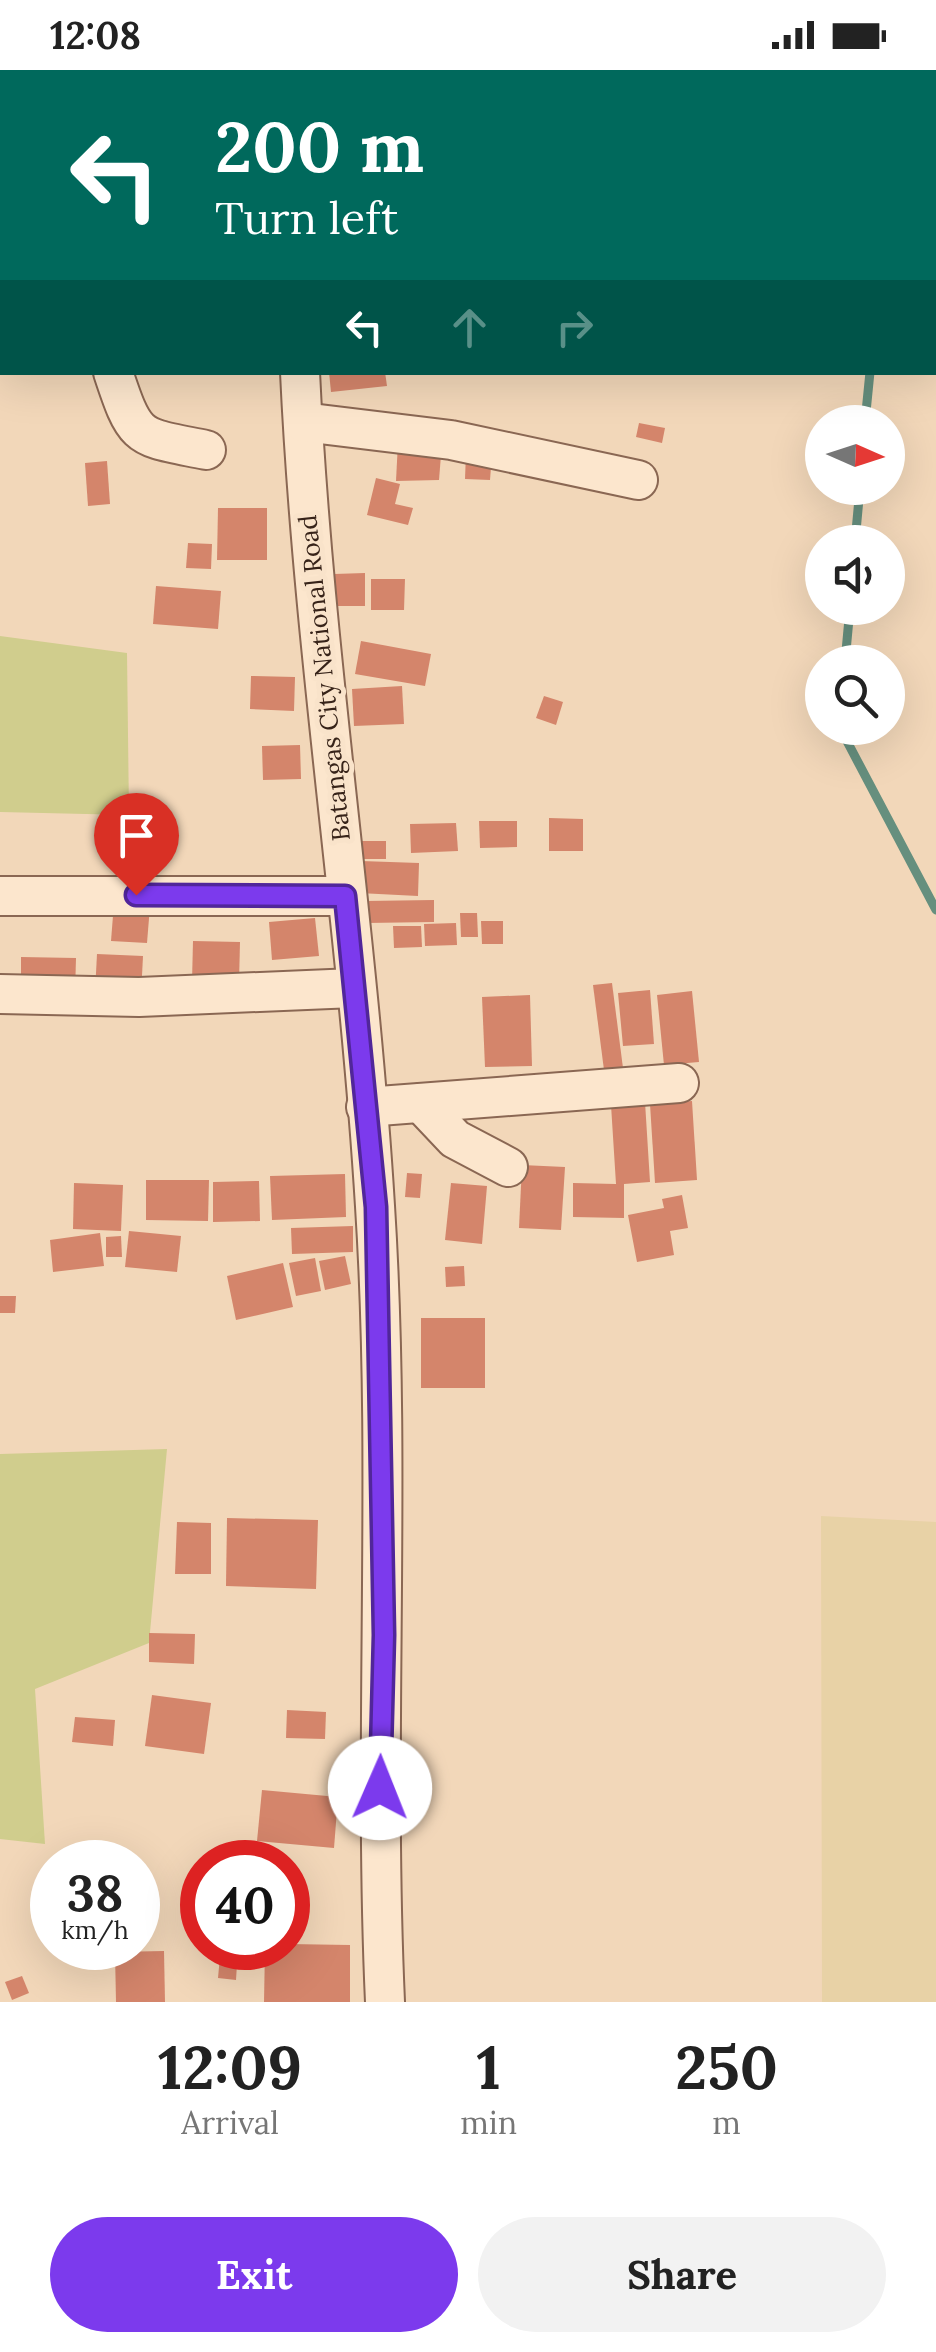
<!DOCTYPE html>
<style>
body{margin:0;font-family:Lora,serif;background:#f2f2f2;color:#222;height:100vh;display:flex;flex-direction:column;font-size:38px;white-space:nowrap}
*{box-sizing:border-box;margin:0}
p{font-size:32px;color:#767676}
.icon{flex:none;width:55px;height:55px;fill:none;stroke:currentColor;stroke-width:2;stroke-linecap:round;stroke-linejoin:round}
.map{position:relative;height:1932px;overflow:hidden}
.panel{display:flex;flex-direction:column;background:#fff;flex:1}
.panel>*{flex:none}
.hud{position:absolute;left:0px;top:0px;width:938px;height:305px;box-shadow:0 10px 40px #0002;background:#00695c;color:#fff;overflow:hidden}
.needle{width:65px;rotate:93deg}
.tools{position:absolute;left:805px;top:335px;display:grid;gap:20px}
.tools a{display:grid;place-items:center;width:100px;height:100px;border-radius:50%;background:#fff;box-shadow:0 10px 40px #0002;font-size:50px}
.speed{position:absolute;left:30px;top:1770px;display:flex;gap:20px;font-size:50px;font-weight:700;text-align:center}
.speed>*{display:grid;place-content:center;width:130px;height:130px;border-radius:50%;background:#fff;box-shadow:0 10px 40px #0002;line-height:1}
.speed small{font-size:25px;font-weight:400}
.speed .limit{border:15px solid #d22;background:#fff;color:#111}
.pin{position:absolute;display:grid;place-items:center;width:85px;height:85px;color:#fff;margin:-102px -42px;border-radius:50% 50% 50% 0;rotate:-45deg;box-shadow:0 0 10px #0007}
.pin .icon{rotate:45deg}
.me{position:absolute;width:110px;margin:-55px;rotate:1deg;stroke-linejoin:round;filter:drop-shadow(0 0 8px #0008)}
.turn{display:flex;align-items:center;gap:35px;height:210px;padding:0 50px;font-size:45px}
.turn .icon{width:130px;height:130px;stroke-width:2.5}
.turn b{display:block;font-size:70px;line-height:85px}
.lanes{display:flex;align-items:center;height:95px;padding:0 50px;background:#0003;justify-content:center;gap:50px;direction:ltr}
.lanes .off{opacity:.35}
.eta{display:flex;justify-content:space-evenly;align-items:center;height:170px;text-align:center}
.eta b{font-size:60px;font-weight:700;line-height:70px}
.button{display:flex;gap:20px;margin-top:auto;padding:20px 50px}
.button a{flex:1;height:115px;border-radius:60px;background:#7c3aed;color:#fff;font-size:40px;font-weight:700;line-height:115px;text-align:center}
.button a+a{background:#f2f2f2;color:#222}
.status{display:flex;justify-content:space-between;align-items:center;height:70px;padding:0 50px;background:#fff;direction:ltr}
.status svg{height:28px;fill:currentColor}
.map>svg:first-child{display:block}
.farmland{fill:#e8d2a6}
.green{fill:#d0cd8d}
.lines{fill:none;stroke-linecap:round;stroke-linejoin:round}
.stream{stroke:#668f7e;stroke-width:9}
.building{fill:#d4856b}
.minor-casing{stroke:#8a6753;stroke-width:42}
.minor{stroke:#fce6cd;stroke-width:38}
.route-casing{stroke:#51269a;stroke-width:25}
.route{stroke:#7c3aed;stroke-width:18}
.labels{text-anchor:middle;stroke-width:10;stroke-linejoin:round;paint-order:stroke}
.street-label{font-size:25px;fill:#372319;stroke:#f9e3ca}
</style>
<div class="status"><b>12:08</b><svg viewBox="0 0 49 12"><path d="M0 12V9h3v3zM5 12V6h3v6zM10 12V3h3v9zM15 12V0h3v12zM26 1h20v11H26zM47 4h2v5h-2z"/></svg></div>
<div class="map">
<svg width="936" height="1932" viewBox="0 0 936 1932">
<rect width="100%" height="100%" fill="#f2d7b9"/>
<path class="farmland" d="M821,1446L936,1452V1932H822Z"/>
<g class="green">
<path d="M0,566L127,583L129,745L0,742Z"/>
<path d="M167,1379L149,1573L35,1619L45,1774L0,1769V1384Z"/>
</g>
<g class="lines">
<g class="stream">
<path d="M935,76L936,74"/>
<path d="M865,352L870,302"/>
<path d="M855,472L860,418"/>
<path d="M845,592L850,538"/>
<path d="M840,658L936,840"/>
</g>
</g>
<g class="building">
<path d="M329,302H385L387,316L331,322Z"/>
<path d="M639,353L665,358L662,373L636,367Z"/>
<path d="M398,372L441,385L439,410L396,411Z"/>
<path d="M466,383L492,384L490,410L465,409Z"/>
<path d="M107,391L110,434L88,436L85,393Z"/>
<path d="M376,408L400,414L395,434L413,438L408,455L367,445Z"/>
<path d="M218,438H267V490H217Z"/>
<path d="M188,473L212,474L211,499L186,498Z"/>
<path d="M365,503V536H334V504Z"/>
<path d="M371,509H405L404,540H371Z"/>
<path d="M156,516L221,521L218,559L153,554Z"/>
<path d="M361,571L431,584L425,616L355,604Z"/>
<path d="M251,606L295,607L294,641L250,639Z"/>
<path d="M402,616L404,654L354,656L352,619Z"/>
<path d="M544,626L563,632L556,655L536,648Z"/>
<path d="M300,675L301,709L263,710L262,676Z"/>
<path d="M549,748L583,749V781H549Z"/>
<path d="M479,751H517V777L480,778Z"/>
<path d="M456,753L458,781L411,783L410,754Z"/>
<rect x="359" y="771" width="27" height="18"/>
<path d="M361,791L419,793L418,826L359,823Z"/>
<path d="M434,830V852L366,853L365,831Z"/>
<path d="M114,833L150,836L147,873L111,871Z"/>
<path d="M460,843H477L478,867H461Z"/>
<path d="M315,848L319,886L272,890L269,852Z"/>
<path d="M481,851H503V874H482Z"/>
<path d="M456,853L457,875L425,876L424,854Z"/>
<path d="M393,856H421L422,877L394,878Z"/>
<path d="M193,871L240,872L239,913L192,912Z"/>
<path d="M97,884L143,886L141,925L95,922Z"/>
<path d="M21,887L76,888L75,923L21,922Z"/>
<path d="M612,913L623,998L604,1000L593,915Z"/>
<path d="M650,920L654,974L623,976L618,923Z"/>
<path d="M692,921L699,992L664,995L657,925Z"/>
<path d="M530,925L532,996L485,997L482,927Z"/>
<path d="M692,1031L697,1110L655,1113L650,1034Z"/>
<path d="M645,1032L650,1112L624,1114V1148L573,1147V1113L616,1114L611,1035Z"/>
<path d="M522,1095L565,1097L561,1160L519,1158Z"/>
<path d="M407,1103L422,1104L420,1128L405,1127Z"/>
<path d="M345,1104L346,1147L272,1150L270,1106Z"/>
<path d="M146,1110H209L208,1151L146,1150Z"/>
<path d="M259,1111L260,1151L213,1152V1112Z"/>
<path d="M74,1113L123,1115L121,1161L73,1159Z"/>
<path d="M451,1113L487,1116L482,1174L445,1170Z"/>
<path d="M682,1125L688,1158L670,1161L674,1185L637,1192L628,1145L664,1138L662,1129Z"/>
<path d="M353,1156V1182L292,1184L291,1158Z"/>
<path d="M129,1161L181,1166L177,1202L125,1197Z"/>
<path d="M100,1163L104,1196L53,1202L50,1170Z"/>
<path d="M121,1166L122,1187H106V1167Z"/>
<path d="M345,1186L351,1214L325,1220L319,1191Z"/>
<path d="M315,1188L321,1221L296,1226L289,1193Z"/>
<path d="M283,1193L293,1237L236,1250L227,1206Z"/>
<path d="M464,1196L465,1216L446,1217L445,1197Z"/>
<path d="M0,1226H16L15,1243H0Z"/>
<rect x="421" y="1248" width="64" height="70"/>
<path d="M227,1448L318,1450L316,1519L226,1516Z"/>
<path d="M177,1452L211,1453V1504H175Z"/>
<path d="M149,1563L195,1564L194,1594L149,1592Z"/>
<path d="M152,1625L211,1633L204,1684L145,1676Z"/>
<path d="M287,1640L326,1642L325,1669L286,1668Z"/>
<path d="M75,1647L115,1650L113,1676L72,1672Z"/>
<path d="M262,1720L338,1727L334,1778L257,1771Z"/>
<path d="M288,1874L350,1875V1932H264L265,1878Z"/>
<path d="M164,1881L165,1932H116L115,1882Z"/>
<path d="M235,1883L250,1884L249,1894H237L236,1910L218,1908L220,1886L234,1887Z"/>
<path d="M22,1906L29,1923L12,1930L5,1912Z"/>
</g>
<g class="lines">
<defs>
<g id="minor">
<path d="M285,0V2"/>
<path d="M463,2V0"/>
<path d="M0,181H2"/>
<path d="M113,302C136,372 137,366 206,380"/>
<path d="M300,302C313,581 358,858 375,1136C392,1401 373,1667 385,1932"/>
<path d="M303,352L451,370L638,410"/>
<path d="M0,826H345"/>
<path d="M0,924L139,927L354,918"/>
<path d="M421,1033L455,1069L508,1097"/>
<path d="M366,1037L679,1013"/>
</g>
</defs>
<use href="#minor" class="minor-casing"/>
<use href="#minor" class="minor"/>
</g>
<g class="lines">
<defs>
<path id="route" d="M136,825L345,826L376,1137L384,1565L380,1718"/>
</defs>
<use href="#route" class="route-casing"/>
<use href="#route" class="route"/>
</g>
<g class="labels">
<g class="street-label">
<text transform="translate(324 608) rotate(-96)" y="9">Batangas City National Road</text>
</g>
</g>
</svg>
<div class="tools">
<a><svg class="needle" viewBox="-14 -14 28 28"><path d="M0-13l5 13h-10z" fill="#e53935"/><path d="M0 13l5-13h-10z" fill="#767676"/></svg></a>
<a><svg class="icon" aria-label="sound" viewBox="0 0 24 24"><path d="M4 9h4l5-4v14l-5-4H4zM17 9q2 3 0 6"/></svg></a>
<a><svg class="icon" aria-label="search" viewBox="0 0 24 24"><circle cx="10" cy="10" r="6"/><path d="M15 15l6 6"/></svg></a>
</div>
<div class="speed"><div>38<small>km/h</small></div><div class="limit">40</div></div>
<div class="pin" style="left:136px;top:825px;background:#d93025"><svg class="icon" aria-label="arrive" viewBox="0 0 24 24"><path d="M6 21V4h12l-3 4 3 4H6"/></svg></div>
<svg class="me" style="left:380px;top:1718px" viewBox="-20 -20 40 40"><circle r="19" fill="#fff"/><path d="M0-13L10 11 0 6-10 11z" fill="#7c3aed"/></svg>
<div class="hud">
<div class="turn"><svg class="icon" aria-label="left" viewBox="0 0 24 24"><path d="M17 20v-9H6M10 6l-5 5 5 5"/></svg><div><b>200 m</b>Turn left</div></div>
<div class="lanes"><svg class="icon" aria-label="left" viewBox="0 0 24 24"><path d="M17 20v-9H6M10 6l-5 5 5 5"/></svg><svg class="icon off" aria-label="ahead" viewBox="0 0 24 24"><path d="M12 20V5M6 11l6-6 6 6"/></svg><svg class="icon off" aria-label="right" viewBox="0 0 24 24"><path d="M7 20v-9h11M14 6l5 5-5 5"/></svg></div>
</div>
</div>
<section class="panel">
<div class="eta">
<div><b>12:09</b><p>Arrival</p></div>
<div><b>1</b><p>min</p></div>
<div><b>250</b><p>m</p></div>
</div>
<div class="button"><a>Exit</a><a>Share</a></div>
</section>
